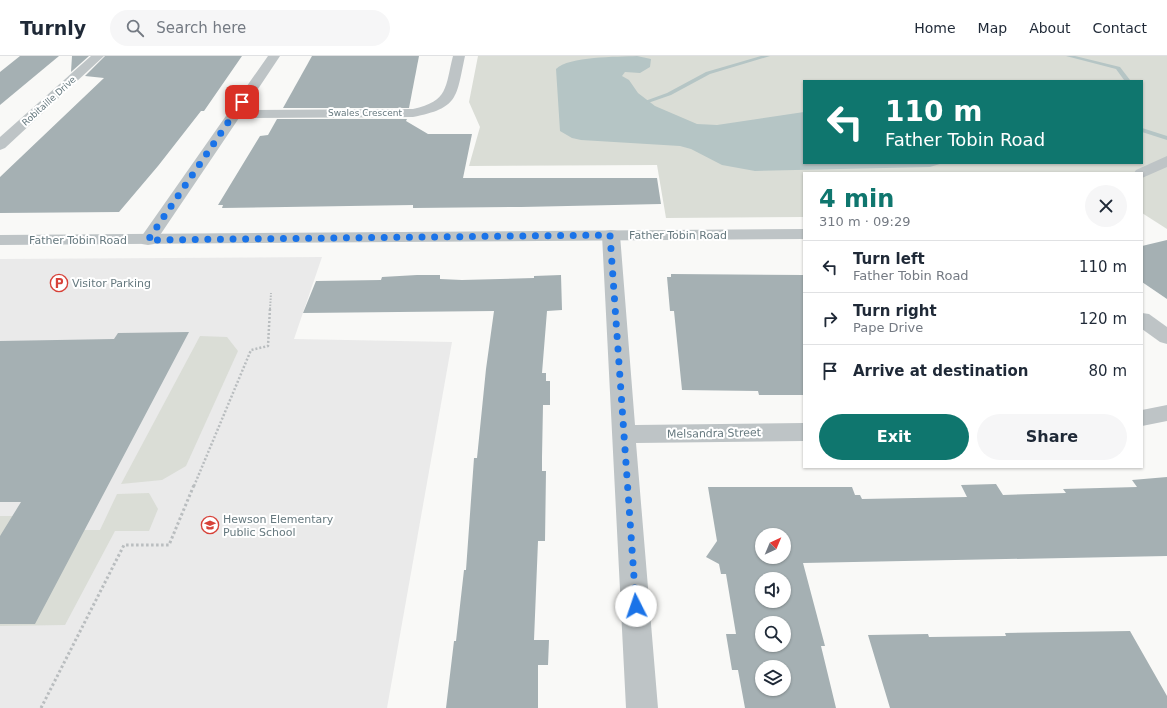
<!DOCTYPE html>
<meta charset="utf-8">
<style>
body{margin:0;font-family:"DejaVu Sans",sans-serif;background:#f6f6f7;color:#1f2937;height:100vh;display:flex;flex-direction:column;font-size:15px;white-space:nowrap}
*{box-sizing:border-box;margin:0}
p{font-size:13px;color:#747a83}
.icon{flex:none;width:22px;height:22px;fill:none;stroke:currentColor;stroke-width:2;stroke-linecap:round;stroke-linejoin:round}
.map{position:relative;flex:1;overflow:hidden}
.sheet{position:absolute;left:803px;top:116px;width:340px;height:296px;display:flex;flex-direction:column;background:#fff;border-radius:0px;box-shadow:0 1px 3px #0004}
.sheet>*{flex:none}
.guide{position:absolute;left:803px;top:24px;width:340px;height:84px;border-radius:0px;box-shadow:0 1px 3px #0004;background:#0f766e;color:#fff;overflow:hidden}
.needle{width:26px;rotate:44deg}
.buttons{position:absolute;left:755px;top:472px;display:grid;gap:8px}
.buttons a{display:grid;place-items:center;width:36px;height:36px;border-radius:50%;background:#fff;box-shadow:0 1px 3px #0004;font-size:20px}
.pin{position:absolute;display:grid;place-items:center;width:34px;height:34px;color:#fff;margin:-17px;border-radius:8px;box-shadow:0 2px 6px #0006}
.me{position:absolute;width:44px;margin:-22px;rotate:356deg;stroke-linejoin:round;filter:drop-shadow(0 0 3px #0008)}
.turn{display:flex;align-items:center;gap:14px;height:84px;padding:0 16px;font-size:18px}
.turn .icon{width:52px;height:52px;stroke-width:2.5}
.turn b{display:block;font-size:28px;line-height:34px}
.round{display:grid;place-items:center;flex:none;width:42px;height:42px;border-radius:21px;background:#f6f6f7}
.summary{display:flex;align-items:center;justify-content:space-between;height:68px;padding:0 16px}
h1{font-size:24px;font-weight:700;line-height:30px;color:#0f766e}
.primary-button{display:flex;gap:8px;margin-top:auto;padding:8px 16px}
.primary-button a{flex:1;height:46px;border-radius:24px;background:#0f766e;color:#fff;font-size:16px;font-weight:700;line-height:46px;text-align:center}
.primary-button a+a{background:#f6f6f7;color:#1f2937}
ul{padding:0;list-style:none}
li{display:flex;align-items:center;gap:12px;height:52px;padding:0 16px;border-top:1px solid #e0e1e3}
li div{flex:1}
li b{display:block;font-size:15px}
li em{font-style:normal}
header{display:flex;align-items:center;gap:24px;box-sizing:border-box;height:56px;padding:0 20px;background:#fff;border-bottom:1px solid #e0e1e3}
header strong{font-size:19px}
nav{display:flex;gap:22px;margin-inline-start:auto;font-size:14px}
.search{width:280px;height:36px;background:#f6f6f7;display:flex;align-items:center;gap:10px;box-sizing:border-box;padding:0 14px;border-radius:22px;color:#747a83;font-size:15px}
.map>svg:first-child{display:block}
.built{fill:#eaeaea}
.green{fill:#daddd6;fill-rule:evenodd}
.water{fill:#b5c5c5}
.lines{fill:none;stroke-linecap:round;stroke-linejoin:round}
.stream{fill:#b5c5c5;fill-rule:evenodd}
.building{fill:#a5b0b3;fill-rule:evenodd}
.path-far2{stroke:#b9bdbf;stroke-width:2;stroke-dasharray:1.5 1.5;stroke-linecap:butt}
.path-far1{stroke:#b9bdbf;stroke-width:2.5;stroke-dasharray:2 2;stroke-linecap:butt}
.path{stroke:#b9bdbf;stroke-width:3;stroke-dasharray:2.5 2.5;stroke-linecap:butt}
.minor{fill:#bec4c6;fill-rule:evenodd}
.tertiary{fill:#bec4c6;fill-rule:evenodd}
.route{stroke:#1a73e8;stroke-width:7;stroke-dasharray:0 12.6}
.labels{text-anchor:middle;stroke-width:4;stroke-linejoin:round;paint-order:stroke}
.far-street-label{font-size:9px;fill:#66797f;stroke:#fff}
.street-label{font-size:11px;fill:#66797f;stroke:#fff}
.poi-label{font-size:11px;fill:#66797f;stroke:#fff;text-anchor:start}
</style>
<header>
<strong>Turnly</strong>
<div class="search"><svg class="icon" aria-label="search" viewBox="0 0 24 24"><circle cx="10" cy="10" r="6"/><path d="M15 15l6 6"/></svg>Search here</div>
<nav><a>Home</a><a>Map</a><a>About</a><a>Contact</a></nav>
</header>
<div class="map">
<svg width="1167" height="652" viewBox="0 0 1167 652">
<rect width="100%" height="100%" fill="#f9f9f7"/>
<path class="built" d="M322,201L294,283L452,286L387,652H0V203Z"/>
<g class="green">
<path d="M478,0H1167V173L1142,157V117H804V161L666,162L657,109L469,110L480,71L469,46ZM804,25H1142V107H804Z"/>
<path d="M200,280L227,281L238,295L186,410L162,424L121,428Z"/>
<path d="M149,437L158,453L149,475H115L65,569L0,570V460H24L17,474H100L117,438Z"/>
</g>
<path class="water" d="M637,0L651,3L650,11L640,17L625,16L622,20L629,24L638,37L655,50L697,68L717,69L804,56V107H943L930,111L755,115L722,109L691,93L680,90L581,84L572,82L560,75L556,13C569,0 617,1 637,0Z"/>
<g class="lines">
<g class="stream">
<path d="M761,0H770L710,18L671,39L648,47L645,45L667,37L706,16Z"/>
<path d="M1066,0H1075L1120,11L1130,24L1123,25L1124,24L1116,13Z"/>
<path d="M1142,72L1167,80V84L1142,76Z"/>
</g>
</g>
<g class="building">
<path d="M20,0H59L0,49V16Z"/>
<path d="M72,0H89L71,16Z"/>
<path d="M105,0H242L204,55H201L158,110L119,156L0,157V121L104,22L85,20Z"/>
<path d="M312,0H419L409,52H283Z"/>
<path d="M277,63H407L406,65L428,78H472L463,122H657L661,148L521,151L413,152V149L222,152L223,149H218L260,80L268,79Z"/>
<path d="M1167,184V243L1142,226V190Z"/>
<path d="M671,218L804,219V339H759L758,335L682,334L674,255H670L667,221H671Z"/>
<path d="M417,219H440V223L462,224L534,222V220L561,219L562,254L547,255L542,317H546V325H550V349H543L542,401V415H546L545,485H538L534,584H549L548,609H538V652H446L454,585H456L464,514H466L474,402H477L486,313L494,255L303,257L316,225L381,224L382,221Z"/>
<path d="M189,276L35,568H0V480L21,446H0V285L114,283L118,277Z"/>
<path d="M1167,421V500L803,507L825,590H821L836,652H745L738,614H732L726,578H736L726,518H721L719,508L706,501L717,485L708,431H852L855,439H860L862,443L967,441L961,429L996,428L1003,439L1066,437L1063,433L1137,431L1132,424ZM762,479H784V501H762ZM762,523H784V545H762ZM762,567H784V589H762ZM762,611H784V633H762Z"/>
<path d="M1130,575L1167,640V652H890L868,579L928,578L929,581L1006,580L1005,577Z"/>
</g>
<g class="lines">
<path class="path-far2" d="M270,253L271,237"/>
<path class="path-far1" d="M194,430L251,294L268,290L270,252"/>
<path class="path" d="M41,652L124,489H169L194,429"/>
<g class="minor">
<path d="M91,0H104L5,92L0,94V81Z"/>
<path d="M268,0H280L244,54L413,53C449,45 445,31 453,0H465C456,42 459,52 413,61L239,62L154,188L148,189L142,188L139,184Z"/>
<path d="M611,174L617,175L620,179L635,369L804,367V385L636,387L658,652H626L602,179L605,175Z"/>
<path d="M1142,257L1149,258L1167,271V288L1160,286L1142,273Z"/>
<path d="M1167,349V365L1142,370V354Z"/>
</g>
<g class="tertiary">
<path d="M1167,100V111L1142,122V117H1134L1136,114Z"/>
<path d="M804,173V183L0,189V179Z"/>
</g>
</g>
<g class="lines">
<path class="route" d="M242,46L148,184L610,179L636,550"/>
</g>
<defs>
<symbol id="parking-ring" viewBox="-11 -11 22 22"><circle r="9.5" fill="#fff" stroke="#d74239" stroke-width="1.5"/><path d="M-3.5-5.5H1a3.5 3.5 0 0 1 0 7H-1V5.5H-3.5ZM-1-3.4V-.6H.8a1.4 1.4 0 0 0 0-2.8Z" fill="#d74239"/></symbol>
<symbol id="school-ring" viewBox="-11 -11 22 22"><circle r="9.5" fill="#fff" stroke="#d74239" stroke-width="1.5"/><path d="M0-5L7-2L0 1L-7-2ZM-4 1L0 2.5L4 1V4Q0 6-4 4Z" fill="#d74239"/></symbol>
</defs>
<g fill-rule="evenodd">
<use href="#parking-ring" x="49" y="217" width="20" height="20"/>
<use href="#school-ring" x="200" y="459" width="20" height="20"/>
</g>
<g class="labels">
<g class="far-street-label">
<text transform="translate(49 45) rotate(-42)" y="3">Robitaille Drive</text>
<text x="365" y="60">Swales Crescent</text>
</g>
<g class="street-label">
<text x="678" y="183">Father Tobin Road</text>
<text x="78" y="188">Father Tobin Road</text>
<text transform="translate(714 377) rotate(-1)" y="4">Melsandra Street</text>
</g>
<g class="poi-label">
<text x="72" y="231">Visitor Parking</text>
<text x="223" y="467">Hewson Elementary<tspan x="223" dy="13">Public School</tspan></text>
</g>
</g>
</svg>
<div class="buttons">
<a><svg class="needle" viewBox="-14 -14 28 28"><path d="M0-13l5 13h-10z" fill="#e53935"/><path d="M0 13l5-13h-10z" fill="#747a83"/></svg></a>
<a><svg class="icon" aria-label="sound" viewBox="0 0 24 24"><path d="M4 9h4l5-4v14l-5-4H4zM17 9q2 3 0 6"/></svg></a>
<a><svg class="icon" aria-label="search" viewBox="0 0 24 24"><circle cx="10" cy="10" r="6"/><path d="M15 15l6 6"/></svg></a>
<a><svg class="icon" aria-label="layers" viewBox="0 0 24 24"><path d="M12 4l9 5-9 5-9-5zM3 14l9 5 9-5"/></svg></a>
</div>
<div class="pin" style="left:242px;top:46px;background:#d93025"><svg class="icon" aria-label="arrive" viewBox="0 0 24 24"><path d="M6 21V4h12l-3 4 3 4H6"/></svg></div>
<svg class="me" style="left:636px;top:550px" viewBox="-20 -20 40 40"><circle r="19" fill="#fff"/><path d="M0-13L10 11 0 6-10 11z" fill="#1a73e8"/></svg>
<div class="guide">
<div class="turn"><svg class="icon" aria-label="left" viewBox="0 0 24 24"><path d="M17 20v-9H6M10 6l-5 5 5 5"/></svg><div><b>110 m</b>Father Tobin Road</div></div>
</div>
<section class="sheet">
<div class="summary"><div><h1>4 min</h1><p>310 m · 09:29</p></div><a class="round"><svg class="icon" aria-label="close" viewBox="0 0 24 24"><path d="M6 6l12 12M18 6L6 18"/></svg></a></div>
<ul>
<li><svg class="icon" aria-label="left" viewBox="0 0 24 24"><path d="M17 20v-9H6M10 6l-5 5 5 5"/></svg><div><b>Turn left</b><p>Father Tobin Road</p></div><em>110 m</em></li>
<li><svg class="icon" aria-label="right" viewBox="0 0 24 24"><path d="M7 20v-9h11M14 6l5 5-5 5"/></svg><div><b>Turn right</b><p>Pape Drive</p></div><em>120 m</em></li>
<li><svg class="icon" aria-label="arrive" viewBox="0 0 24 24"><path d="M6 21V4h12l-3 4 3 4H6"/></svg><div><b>Arrive at destination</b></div><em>80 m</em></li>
</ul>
<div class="primary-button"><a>Exit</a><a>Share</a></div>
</section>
</div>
